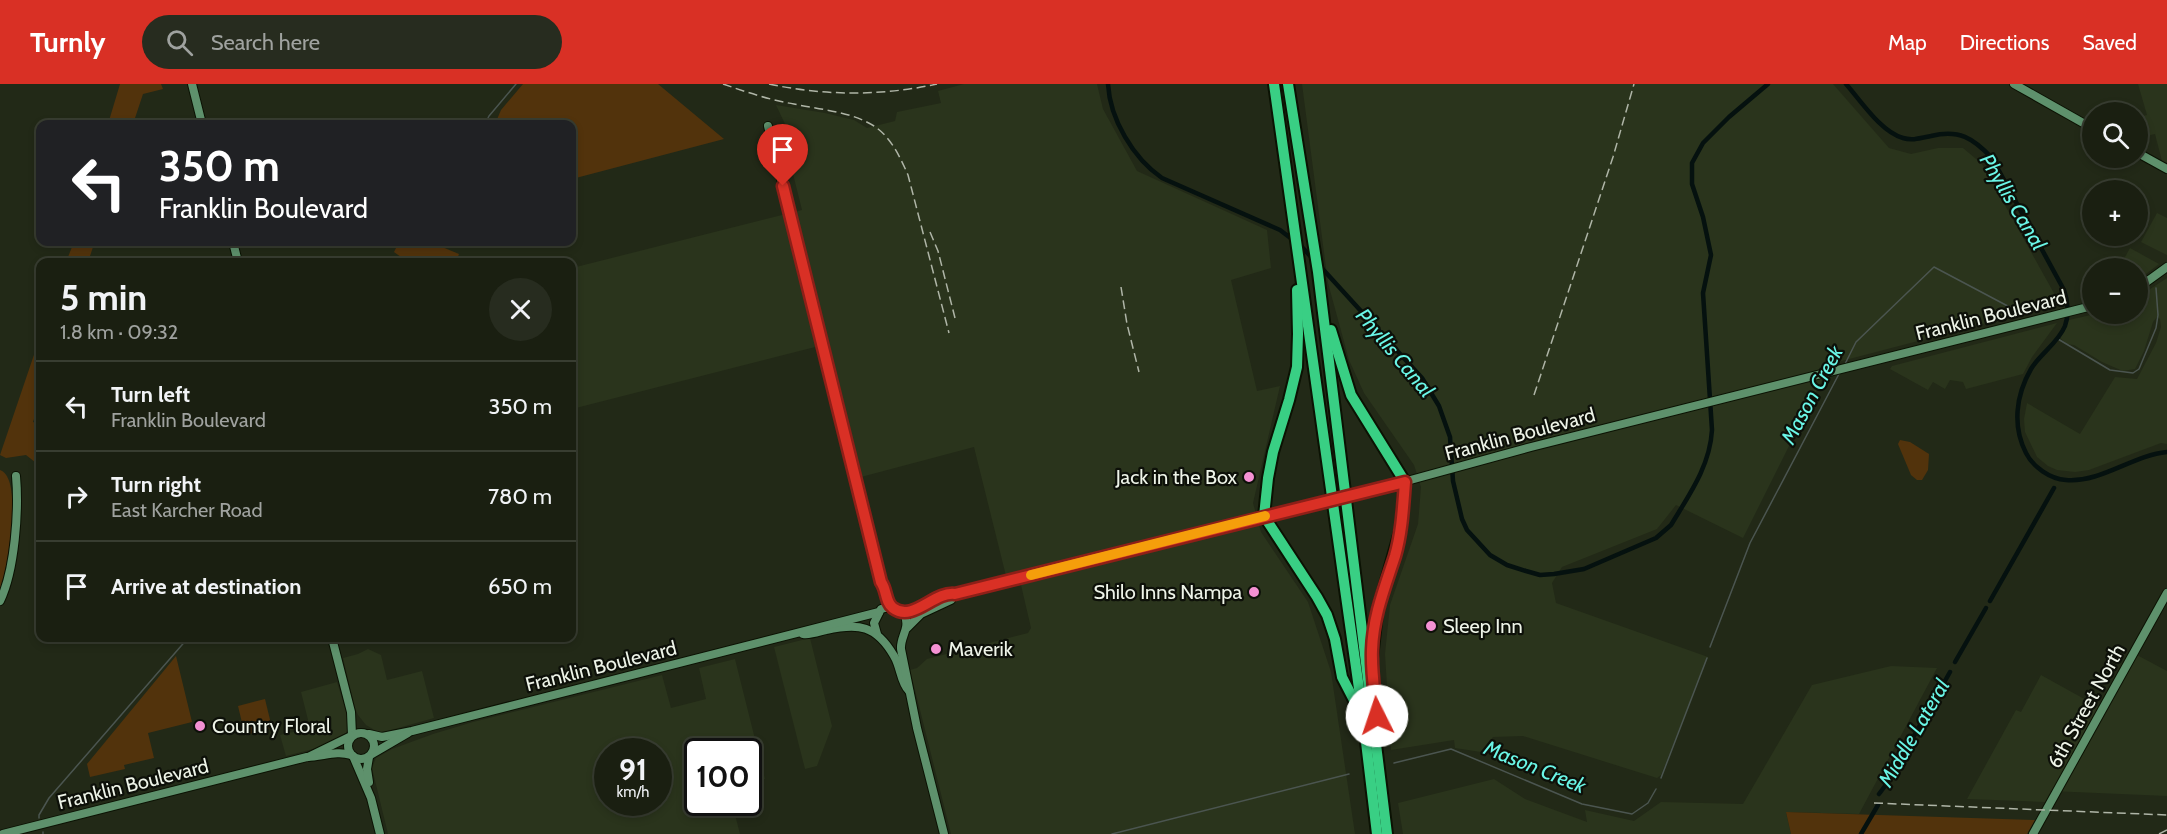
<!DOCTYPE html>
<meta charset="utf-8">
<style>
body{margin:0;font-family:Cabin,sans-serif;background:#272c1f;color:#f1f3f6;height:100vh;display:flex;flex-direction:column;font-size:22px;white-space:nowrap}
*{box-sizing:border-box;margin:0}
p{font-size:20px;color:#9fa29f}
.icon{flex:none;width:33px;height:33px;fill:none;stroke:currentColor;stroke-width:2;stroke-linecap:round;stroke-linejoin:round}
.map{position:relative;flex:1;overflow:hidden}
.sheet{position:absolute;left:36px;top:174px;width:540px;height:384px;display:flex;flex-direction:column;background:#1a1f11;border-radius:12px;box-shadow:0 3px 9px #0003,0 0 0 2px #383d31}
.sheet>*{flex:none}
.banner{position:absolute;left:36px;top:36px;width:540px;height:126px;border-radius:12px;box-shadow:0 3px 9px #0003,0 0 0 2px #383d31;background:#202124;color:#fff;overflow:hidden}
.buttons{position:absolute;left:2082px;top:18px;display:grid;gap:12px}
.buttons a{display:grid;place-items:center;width:66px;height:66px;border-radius:50%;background:#1a1f11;box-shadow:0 3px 9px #0003,0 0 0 2px #383d31;font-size:30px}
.speed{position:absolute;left:594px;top:654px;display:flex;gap:12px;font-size:30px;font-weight:700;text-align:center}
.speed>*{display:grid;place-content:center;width:78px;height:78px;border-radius:50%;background:#1a1f11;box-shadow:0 3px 9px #0003,0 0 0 2px #383d31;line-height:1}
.speed small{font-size:15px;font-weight:400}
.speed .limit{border:3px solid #111;border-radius:9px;background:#fff;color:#111}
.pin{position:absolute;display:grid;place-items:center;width:51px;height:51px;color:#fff;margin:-62px -26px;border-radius:50% 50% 50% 0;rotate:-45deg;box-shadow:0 0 6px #0007}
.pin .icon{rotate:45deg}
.me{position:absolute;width:66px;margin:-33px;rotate:356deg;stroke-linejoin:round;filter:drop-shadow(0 0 4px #0008)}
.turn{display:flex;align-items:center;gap:21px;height:126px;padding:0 24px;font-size:27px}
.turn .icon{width:78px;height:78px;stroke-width:2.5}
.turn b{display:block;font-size:42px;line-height:51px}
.round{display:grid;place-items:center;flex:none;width:63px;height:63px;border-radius:32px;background:#272c1f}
.overview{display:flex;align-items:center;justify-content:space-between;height:102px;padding:0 24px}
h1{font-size:36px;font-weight:800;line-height:45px}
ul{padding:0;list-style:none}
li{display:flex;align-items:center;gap:18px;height:90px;padding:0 24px;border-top:2px solid #383d31}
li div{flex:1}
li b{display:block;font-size:22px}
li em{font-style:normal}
header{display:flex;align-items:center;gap:36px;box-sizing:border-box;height:84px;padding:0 30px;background:#d93025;color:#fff}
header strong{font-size:28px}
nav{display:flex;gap:33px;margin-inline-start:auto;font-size:21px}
.search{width:420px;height:54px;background:#272c1f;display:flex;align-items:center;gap:15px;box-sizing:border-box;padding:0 21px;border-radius:33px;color:#9fa29f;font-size:22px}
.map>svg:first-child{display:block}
.built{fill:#2a341c;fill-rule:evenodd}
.green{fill:#52330c}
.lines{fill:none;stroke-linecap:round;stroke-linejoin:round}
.stream{stroke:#4b5550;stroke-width:1.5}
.canal{stroke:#05110f;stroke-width:4.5}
.secondary-casing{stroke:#0b1203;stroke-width:10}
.highway-casing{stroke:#0b1203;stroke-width:14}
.secondary{stroke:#5e916c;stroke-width:8}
.highway{stroke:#39cf84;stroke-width:10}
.rail{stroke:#afb5a7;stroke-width:1.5;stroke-dasharray:9 4.5;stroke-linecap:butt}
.secondary-bridge-casing{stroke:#0b1203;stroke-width:10;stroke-linecap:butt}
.secondary-bridge{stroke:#5e916c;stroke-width:8}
.route-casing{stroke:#8d1f18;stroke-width:15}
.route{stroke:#d93025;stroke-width:10}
.slow{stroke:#f59e0b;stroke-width:10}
.poi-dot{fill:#f491d3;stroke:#0d1009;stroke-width:2}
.labels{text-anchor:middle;stroke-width:4.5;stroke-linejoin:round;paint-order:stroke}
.street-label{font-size:20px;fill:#eef4e8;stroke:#0d1009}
.poi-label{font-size:20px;fill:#eef4e8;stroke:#0d1009;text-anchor:start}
.water-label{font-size:21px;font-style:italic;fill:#6af6e7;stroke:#0d1009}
</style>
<header>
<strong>Turnly</strong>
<div class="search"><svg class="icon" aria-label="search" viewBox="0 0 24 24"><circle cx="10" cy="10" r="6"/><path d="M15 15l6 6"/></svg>Search here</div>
<nav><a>Map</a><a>Directions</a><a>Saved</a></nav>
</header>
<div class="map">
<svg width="2167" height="750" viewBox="0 0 2167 750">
<rect width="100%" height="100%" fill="#222917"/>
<g class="built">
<path d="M964,0H1097L1103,25L1137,87L1267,146L1271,184L1231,196L1257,307L1280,302L1253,419L1261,448L1308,518L1331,588L1355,750H951L910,586L917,584L927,575L1028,549L1031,544L1021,501L1009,504L974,363L861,393L827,260L572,325V184L802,126L783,50L785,40L776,21L825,29L854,36L867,44L895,37L897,28L941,19L938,7Z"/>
<path d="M1302,0H1833L1889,64L1911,70L1938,64H1963L1982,80L2060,220L1830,280L1743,454L1676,421L1657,445L1562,483L1552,499L1556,519L1708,573L1661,691L1657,694L1523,652L1493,653L1481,668L1455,664L1454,656L1391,666L1385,570L1390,521L1418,440L1421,403L1414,381L1364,309L1349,276L1328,199Z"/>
<path d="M2138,0H2167V79L2162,77L2155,50L2138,54V33L2147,31Z"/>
<path d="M2157,129L2167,134V171L2141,158Z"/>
<path d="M2130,164L2159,180L2138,196V184H2119Z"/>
<path d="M2167,194V360L2161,359L2089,386L2075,388L2057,386L2048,382L2037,373L2025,348L2024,335L2027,319L2080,350L2115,293L2137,295L2156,259L2161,243L2160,235L2157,233L2153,238L2144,267L2135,285L2123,287L2102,278L2074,261L2067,260L2060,254L2064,248L2069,236L2095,230H2138V213Z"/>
<path d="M2057,239L2032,273L2023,290L1966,305L1963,298L1950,296L1945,305L1933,298L1928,306L1890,285L1892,282Z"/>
<path d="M810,554L832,642L817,682L805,685L774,563Z"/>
<path d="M368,565L381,571L387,596L422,587L434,634L384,648H378L366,641L358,631L355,624L343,574L358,570Z"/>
<path d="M2137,571L2167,587V712L2051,707L2045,718L1967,715L2016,626L2021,628L2041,591L2106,627Z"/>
<path d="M735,575L765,695L749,699L748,668H698V718L732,719L740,750H388L372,684L376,674L392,665L433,650L473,638L662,591L671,624L706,615L699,584ZM608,668H658V718H608Z"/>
<path d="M1891,582L1937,584L1859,730L1786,728L1791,750H1403L1398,719L1494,695L1525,715L1587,738L1585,726L1634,737L1661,718L1743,720L1812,601Z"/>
<path d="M337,598L348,634V645L346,649L321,663L286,672L280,651L310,644L301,608Z"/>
</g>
<g class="green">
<path d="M120,0H161L163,5L143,10L133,40H108Z"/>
<path d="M523,0H658L724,55L572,95V40H495L501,26Z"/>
<path d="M74,158H100V161L93,163L88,178H66Z"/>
<path d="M399,158H430L459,170L456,178H408L394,168Z"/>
<path d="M40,253V317L33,338L40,340V382L26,371L6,374L0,371Z"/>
<path d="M1900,356L1910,358L1929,370L1928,386L1922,396H1917L1911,391L1898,360Z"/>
<path d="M0,386C24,394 7,486 0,506Z"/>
<path d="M176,572L192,638L148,649L154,674L124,681L125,685L90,693L87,680Z"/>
<path d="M265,615L272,644L245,651L238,622Z"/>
<path d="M1786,728L2035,736L2027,750H1791Z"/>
</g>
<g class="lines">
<g class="stream">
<path d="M485,40L489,32L516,0"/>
<path d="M2058,255L2110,286L2133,289L2139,285L2156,244L2158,231L2156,204"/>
<path d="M1844,282L1856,258L1934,183L2019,228"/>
<path d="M1710,563L1750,459L1840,288"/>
<path d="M1394,679L1451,665L1582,720L1632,730L1648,719L1656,705"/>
<path d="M1661,694L1707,574"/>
<path d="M39,734V731L49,714L188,554"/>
<path d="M43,748V750"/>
<path d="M1112,750L1349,690"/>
</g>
<g class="canal">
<path d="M1108,0C1110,35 1133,74 1162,94L1280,146L1301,162L1313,175"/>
<path d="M1846,0C1861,17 1881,48 1903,54C1912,57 1921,54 1931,52C1959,45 1973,54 1992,74L2064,206C2068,217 2069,231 2065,242C2058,259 2040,270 2031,285C2016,311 2012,342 2026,369C2033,383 2050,395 2066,396C2101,399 2133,371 2167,368"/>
<path d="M1319,181L1422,294L1439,322L1450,353L1453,397L1462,435L1467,446L1490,471L1507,481L1526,487L1540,491L1554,490L1584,485L1656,454L1671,441C1689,411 1710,382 1712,346L1703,209L1711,171L1703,133L1692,100V79L1703,59L1729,33L1768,0"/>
<path d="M1990,517L2054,404"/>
<path d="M1955,578L1986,524"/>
<path d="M1879,710L1888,698L1950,588"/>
<path d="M1861,750L1878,721"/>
</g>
<defs>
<g id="secondary">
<path d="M192,0L202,40"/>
<path d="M2014,0L2092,44"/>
<path d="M768,42L881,498L888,516L893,524"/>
<path d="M2138,69L2167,85"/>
<path d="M233,158L238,178"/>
<path d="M2138,204L2167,183"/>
<path d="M1363,409L1531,363L2092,222"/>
<path d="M0,517C15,486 19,426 16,392"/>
<path d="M900,527C920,530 935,507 955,510L1309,422"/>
<path d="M907,544L921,530L951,516L955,510"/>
<path d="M803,550C811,551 818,548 826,546C859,539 876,541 894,572C901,583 900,598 909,607"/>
<path d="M877,550L874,539L881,525C891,522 899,525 905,532C910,545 900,553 901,565L917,644L944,750"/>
<path d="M332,554L351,628L352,651"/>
<circle cx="361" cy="662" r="13"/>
<path d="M369,650L382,653L412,647L879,528"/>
<path d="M372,670L408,649"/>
<path d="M353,672L371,714L380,750"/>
<path d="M308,673L351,652"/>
<path d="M369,673L367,685L369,698"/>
<path d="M3,750L307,673C322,673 336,666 351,671"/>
<path d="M2033,750L2167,509"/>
</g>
<g id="highway">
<path d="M1274,0L1363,633L1377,750"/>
<path d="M1288,0L1318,188L1387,750"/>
<path d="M1297,206L1298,250L1297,283L1289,316L1273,368L1268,394L1264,432L1317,513L1327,531L1335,555L1342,593L1358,624"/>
<path d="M1331,246L1351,311L1405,398L1401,444L1377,529L1372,574"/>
</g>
</defs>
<use href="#secondary" class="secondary-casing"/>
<use href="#highway" class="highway-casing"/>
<use href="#secondary" class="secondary"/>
<use href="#highway" class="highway"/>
<g class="rail">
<path d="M723,0C746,8 770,16 794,20C821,26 850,27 874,42C891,53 900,73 908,91L949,249"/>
<path d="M769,0C825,12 882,12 937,0"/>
<path d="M930,148L938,167L955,234"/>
<path d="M1121,203L1127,240L1139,288"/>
<path d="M1534,311L1613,73L1634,0"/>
<path d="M1874,719L2167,731"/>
<path d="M2159,750L2167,746"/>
</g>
<defs>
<path id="secondary-bridge" d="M1309,422L1363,409"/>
</defs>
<use href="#secondary-bridge" class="secondary-bridge-casing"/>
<use href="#secondary-bridge" class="secondary-bridge"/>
</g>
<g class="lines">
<defs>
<path id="route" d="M783,102L881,498C887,506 885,518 893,524C913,539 934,507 955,510L1405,398C1403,423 1402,448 1395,472C1385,503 1373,532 1372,566C1371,588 1375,610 1377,632"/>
</defs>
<use href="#route" class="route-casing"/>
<use href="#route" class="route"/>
<path class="slow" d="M1031,491L1265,432"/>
</g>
<g class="poi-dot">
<circle cx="1249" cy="393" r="6"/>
<circle cx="1254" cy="508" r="6"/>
<circle cx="1431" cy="542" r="6"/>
<circle cx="936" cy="565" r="6"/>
<circle cx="200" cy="642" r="6"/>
</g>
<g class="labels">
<g class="street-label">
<text transform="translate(1991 231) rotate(-14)" y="7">Franklin Boulevard</text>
<text transform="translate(1520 350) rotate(-15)" y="7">Franklin Boulevard</text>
<text transform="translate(601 582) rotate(-14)" y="7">Franklin Boulevard</text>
<text transform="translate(2086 622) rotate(-61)" y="7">6th Street North</text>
<text transform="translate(133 700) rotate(-14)" y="7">Franklin Boulevard</text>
</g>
<g class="poi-label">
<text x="1237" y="400" text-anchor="end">Jack in the Box</text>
<text x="1242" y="515" text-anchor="end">Shilo Inns Nampa</text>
<text x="1443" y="549">Sleep Inn</text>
<text x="948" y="572">Maverik</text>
<text x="212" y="649">Country Floral</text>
</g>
<g class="water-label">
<text transform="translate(2013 118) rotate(59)" y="7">Phyllis Canal</text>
<text transform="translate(1395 269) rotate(50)" y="7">Phyllis Canal</text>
<text transform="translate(1812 311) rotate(-62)" y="7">Mason Creek</text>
<text transform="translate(1914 649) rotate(-60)" y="7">Middle Lateral</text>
<text transform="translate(1535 683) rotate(22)" y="7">Mason Creek</text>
</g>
</g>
</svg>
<div class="buttons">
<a><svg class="icon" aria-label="search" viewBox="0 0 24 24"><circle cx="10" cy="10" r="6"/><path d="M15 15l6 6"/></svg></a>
<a>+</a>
<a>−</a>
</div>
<div class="speed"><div>91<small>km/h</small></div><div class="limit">100</div></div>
<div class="pin" style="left:783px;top:102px;background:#d93025"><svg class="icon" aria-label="arrive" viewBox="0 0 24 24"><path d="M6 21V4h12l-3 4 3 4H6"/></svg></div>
<svg class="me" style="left:1377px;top:632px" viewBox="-20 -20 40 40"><circle r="19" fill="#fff"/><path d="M0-13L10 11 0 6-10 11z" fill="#d93025"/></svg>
<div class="banner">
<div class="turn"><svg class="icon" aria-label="left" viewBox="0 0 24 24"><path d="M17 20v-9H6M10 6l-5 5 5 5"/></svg><div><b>350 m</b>Franklin Boulevard</div></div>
</div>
<section class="sheet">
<div class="overview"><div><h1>5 min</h1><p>1.8 km · 09:32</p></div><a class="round"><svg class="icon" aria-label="close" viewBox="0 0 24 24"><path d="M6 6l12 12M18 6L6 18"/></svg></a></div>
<ul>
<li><svg class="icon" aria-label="left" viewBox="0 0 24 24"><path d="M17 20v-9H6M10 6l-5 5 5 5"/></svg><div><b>Turn left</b><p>Franklin Boulevard</p></div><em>350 m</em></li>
<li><svg class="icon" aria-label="right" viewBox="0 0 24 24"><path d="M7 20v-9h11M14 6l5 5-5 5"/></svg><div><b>Turn right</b><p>East Karcher Road</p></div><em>780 m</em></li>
<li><svg class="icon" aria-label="arrive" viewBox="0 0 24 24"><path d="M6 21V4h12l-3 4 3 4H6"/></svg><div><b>Arrive at destination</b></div><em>650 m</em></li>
</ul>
</section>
</div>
